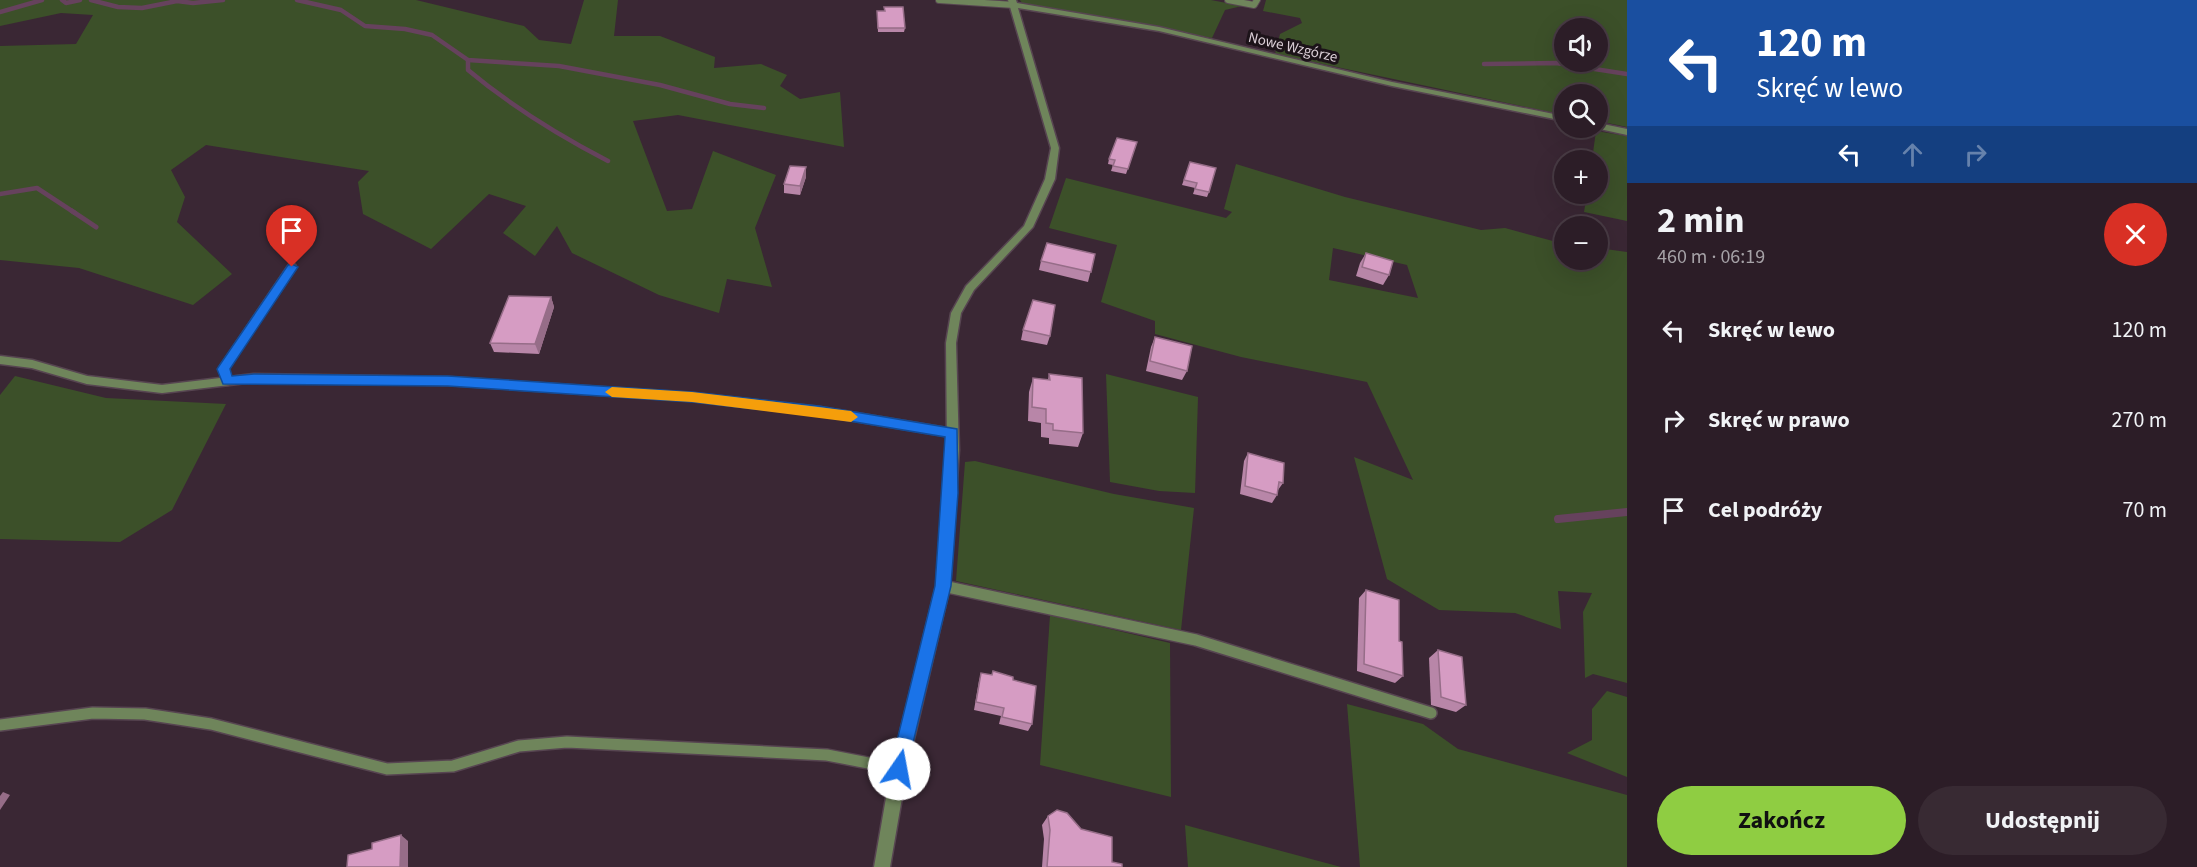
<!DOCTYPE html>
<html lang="pl">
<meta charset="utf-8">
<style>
body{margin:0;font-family:"Source Sans 3",sans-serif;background:#382a33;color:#f1f3f6;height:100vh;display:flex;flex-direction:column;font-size:22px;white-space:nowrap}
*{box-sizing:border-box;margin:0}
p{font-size:20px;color:#a6a2a7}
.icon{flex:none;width:33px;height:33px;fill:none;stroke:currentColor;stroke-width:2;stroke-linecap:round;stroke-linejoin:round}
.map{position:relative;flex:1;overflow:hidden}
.side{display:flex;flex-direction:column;background:#2c1d27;width:570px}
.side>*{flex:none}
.hud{background:#1a4fa0;color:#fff;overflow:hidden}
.buttons{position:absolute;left:1554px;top:18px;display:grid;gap:12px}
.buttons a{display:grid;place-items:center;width:54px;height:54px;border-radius:50%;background:#2c1d27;box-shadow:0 6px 24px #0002,0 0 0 2px #483b44;font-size:30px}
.pin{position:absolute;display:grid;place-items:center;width:51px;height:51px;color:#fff;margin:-62px -26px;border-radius:50% 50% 50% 0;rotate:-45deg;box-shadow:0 0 6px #0007}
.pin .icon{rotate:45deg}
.me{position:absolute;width:66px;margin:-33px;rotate:12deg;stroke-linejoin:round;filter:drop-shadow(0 0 4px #0008)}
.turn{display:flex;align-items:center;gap:21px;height:126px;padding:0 30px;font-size:27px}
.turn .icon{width:78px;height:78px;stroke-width:2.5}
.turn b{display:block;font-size:42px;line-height:51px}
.lanes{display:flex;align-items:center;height:57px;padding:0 30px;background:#0003;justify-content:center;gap:30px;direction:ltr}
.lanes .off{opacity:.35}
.round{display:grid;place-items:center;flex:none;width:63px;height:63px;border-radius:32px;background:#382a33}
.summary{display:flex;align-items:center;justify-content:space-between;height:102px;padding:0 30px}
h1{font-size:36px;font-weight:700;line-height:45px}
.cta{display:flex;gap:12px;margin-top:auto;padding:12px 30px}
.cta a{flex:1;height:69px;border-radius:36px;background:#8fcd42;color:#111;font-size:24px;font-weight:700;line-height:69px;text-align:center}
.cta a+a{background:#382a33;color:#f1f3f6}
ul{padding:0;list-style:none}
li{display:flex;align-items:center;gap:18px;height:90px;padding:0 30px}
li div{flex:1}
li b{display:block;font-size:22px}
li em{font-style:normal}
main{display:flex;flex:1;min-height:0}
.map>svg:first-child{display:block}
.green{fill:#3c5029;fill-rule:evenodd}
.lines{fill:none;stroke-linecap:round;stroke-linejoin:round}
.stream-far2{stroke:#66425d;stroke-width:4.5}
.stream-far1{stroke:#66425d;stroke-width:5}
.stream{stroke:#66425d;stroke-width:8}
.service-far2-casing{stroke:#574551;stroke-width:8}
.service-far1-casing{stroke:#574551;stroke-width:11}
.service-casing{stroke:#574551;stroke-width:14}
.minor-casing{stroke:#574551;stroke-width:3}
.service-far2{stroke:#6f855b;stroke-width:6}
.service-far1{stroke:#6f855b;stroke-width:8}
.service{stroke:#6f855b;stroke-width:11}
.minor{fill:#6f855b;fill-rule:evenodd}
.wall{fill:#b886a8}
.shaded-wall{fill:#966d88}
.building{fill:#d69cc3;stroke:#966d88;stroke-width:1.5}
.route{fill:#1a73e8;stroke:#114b97;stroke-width:1.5}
.slow{fill:#f59e0b}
.labels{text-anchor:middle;stroke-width:6;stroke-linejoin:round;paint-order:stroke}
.far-street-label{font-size:15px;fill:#dbcfd7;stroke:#1c1319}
</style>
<main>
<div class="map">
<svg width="1627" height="867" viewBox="0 0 1627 867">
<rect width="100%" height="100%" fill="#3a2734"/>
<g class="green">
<path d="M0,0H416L524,26L539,40L571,44L584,0H618L614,36H660L715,57L714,68L761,64L787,75L780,86L800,99L840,92L844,147L678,115L633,121L667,211L692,209L713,151L776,175L755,228L772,287L727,279L719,313L659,295L572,253L557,226L535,256L503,233L526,206L489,194L431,249L363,214L358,182L369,171L206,145L171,170L185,197L177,222L232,274L193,305L79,268L0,260V46L76,44L93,15L61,13L0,26Z"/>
<path d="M1020,0H1211L1242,6L1225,10L1212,38L1022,3Z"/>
<path d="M1266,0H1627V127L1598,121V94H1564V115L1275,54L1280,34L1302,23L1300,18L1263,11ZM1564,28H1598V62H1564Z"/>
<path d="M1596,131L1627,136V221L1584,212L1587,194H1598V160H1592Z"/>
<path d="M1236,164L1345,197L1481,230L1505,228L1564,244V260H1598V248L1627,252V683L1593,674L1585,678L1583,612L1592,593L1558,591L1561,629L1515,613L1439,610L1387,579L1354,457L1413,480L1367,382L1241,357L1155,334V321L1101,302L1117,245L1049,228L1066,178L1226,218L1232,212L1224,209ZM1333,248L1407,265L1418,298L1329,280Z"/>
<path d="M1106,374L1198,397L1195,493L1159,491L1110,482Z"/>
<path d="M15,376L106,398L226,404L172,510L120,542L0,539V395Z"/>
<path d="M975,461L1114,494L1194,508L1181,630L956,581L965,462Z"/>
<path d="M1050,615L1170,643L1171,797L1040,765Z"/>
<path d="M1607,691L1627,697V777L1567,753L1592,740V709Z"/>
<path d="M1347,704L1423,724L1458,749L1627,795V867H1360Z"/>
<path d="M1185,825L1341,867H1188Z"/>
</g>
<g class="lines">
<g class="stream-far2">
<path d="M62,0L66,3L80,0"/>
<path d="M91,0L118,7L142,8L177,1L193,3L223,0"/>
<path d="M297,0L341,10L365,26L405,29L432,35L468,60L559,66L660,85L730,104L764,108"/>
<path d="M0,12L42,0"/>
<path d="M468,60V70C511,106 558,135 608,161"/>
<path d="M1484,64L1556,63L1627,74"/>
<path d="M0,194L37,188L75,213"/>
</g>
<path class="stream-far1" d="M72,211L96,227"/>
<path class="stream" d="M1558,519L1627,512"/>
<defs>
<g id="service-far2">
<path d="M939,0L1014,5"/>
<path d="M1228,0L1254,5L1257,0"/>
</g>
<g id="service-far1">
<path d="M0,360L32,364L87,380L162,389L254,378L448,381L692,397L819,411L952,433"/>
<path d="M227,381L223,369L292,267"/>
</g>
<g id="service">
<path d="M943,586L1196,640L1431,713"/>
<path d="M0,725L93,713L145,714L211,724L387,769L453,766L519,746L567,742L827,755L899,769"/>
</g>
<g id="minor">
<path d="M1008,0H1016L1017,3L1159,27L1392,82L1564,116V121L1392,86L1159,31L1018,8L1059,148L1055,179L1033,227L974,290L961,313L956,343L959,450L950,586L907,769L890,867H874L891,769L936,586L947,450L946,343L951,313L966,286L1024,226L1045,179L1051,148Z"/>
<path d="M1598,123L1627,129V135L1595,128H1598Z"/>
</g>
</defs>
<use href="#service-far2" class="service-far2-casing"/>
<use href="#service-far1" class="service-far1-casing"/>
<use href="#service" class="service-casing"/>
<use href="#minor" class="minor-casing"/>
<use href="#service-far2" class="service-far2"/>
<use href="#service-far1" class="service-far1"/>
<use href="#service" class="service"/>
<use href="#minor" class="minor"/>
</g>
<g class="wall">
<path d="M884,7L905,28L904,32H878L877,11H884Z"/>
<path d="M1137,142L1126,174L1111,171L1113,165L1108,164L1109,159Z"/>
<path d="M1190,162L1209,192L1207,197L1193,194L1195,188L1182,185Z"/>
<path d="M806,167V177L800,195L784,193V184Z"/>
<path d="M1366,253L1389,275L1383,285L1356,276L1360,263Z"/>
<path d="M1095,254L1088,282L1039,270L1041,261Z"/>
<path d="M551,297L554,307L539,354L494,352L490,343Z"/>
<path d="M1023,330L1050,336L1047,345L1021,340Z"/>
<path d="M1155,337L1187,371L1182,380L1146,371L1151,347Z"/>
<path d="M1049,374L1083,433L1078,447L1049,444V438L1041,437V423L1028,421L1029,392L1033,378L1048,380Z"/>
<path d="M1248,453L1283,483L1278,490L1277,495L1272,503L1240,494L1244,461Z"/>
<path d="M1366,590L1399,641L1403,676L1395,683L1357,671L1359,598Z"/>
<path d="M1438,650L1466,705L1456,712L1431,705L1429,658Z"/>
<path d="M981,673L1013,680L1032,724L1028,731L999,724L1001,716L974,710L979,681Z"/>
<path d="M1048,816L1081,829L1112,862L1122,867H1042L1044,839L1042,825Z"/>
</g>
<g class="shaded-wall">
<path d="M806,167V177L800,195V186Z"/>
<path d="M551,297L554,307L539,354L535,344Z"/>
<path d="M3,792L10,795L0,810V796Z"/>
<path d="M401,835L408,841V867H400Z"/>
</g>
<g class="building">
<path d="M884,7H903L905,28H878L877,11H885Z"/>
<path d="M1117,138L1137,142L1128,169L1113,166L1115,160L1109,159Z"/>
<path d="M1190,162L1216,168L1209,192L1195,189L1197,183L1184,180Z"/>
<path d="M790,166L806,167L800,186L784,184Z"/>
<path d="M1047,243L1095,254L1091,272L1041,261Z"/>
<path d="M1366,253L1393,261L1389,275L1362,267Z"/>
<path d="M509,296L551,297L535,344L490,343Z"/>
<path d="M1033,300L1055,305L1050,336L1023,330Z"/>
<path d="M1155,337L1192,346L1187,371L1150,361Z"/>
<path d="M1049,374L1082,378L1083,433L1053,430V424L1046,423V409L1032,407L1033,378L1050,380Z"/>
<path d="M1248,453L1284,463L1283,483L1279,482L1277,495L1245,486Z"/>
<path d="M1366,590L1399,600V641L1402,642L1403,676L1364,664Z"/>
<path d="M1438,650L1462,657L1466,705L1441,697Z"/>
<path d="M993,671L1013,677V680L1036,686L1032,724L1002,717L1004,708L976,702L981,673L992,675Z"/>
<path d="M1057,810L1067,813L1081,829L1112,837V862L1122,864V867H1047L1050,830L1048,816Z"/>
<path d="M401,835L400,867H347L348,855L372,849V843Z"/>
</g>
<path class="route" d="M292,264L298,267L230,369L232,376L254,374L448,376L692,392L819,406L957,429L958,493L951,586L905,776L899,778L892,776L890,769L935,586L945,437L819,416L692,402L448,386L223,384L217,369L219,366L288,265Z"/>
<path class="slow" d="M612,387L692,392L851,411L858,417L851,422L692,402L612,397L605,392Z"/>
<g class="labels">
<g class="far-street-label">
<text transform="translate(1293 47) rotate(13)" y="5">Nowe Wzgórze</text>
</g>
</g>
</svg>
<div class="buttons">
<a><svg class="icon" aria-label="sound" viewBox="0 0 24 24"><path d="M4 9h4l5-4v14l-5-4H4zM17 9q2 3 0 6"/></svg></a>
<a><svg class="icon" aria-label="search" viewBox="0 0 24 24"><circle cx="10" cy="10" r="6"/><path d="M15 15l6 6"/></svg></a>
<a>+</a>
<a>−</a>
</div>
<div class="pin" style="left:292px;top:267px;background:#d93025"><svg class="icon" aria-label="arrive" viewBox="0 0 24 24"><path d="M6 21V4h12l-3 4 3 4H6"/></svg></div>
<svg class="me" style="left:899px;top:769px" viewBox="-20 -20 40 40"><circle r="19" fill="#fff"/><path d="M0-13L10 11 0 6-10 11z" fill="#1a73e8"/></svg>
</div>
<section class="side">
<div class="hud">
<div class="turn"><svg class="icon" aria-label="left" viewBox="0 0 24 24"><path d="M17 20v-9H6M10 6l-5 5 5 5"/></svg><div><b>120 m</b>Skręć w lewo</div></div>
<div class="lanes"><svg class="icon" aria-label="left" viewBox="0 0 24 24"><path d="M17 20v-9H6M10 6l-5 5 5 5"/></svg><svg class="icon off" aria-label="ahead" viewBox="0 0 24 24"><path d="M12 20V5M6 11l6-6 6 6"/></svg><svg class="icon off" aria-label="right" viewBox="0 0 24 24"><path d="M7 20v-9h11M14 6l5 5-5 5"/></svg></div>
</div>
<div class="summary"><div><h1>2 min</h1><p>460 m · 06:19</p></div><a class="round" style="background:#d93025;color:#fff"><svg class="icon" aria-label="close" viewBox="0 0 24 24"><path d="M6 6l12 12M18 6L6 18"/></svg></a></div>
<ul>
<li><svg class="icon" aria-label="left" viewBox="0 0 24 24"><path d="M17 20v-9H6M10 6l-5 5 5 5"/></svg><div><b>Skręć w lewo</b></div><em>120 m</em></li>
<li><svg class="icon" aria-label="right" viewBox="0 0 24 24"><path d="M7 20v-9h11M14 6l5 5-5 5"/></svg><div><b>Skręć w prawo</b></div><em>270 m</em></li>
<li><svg class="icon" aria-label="arrive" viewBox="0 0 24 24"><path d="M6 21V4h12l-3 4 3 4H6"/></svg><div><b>Cel podróży</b></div><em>70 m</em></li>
</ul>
<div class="cta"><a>Zakończ</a><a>Udostępnij</a></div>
</section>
</main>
